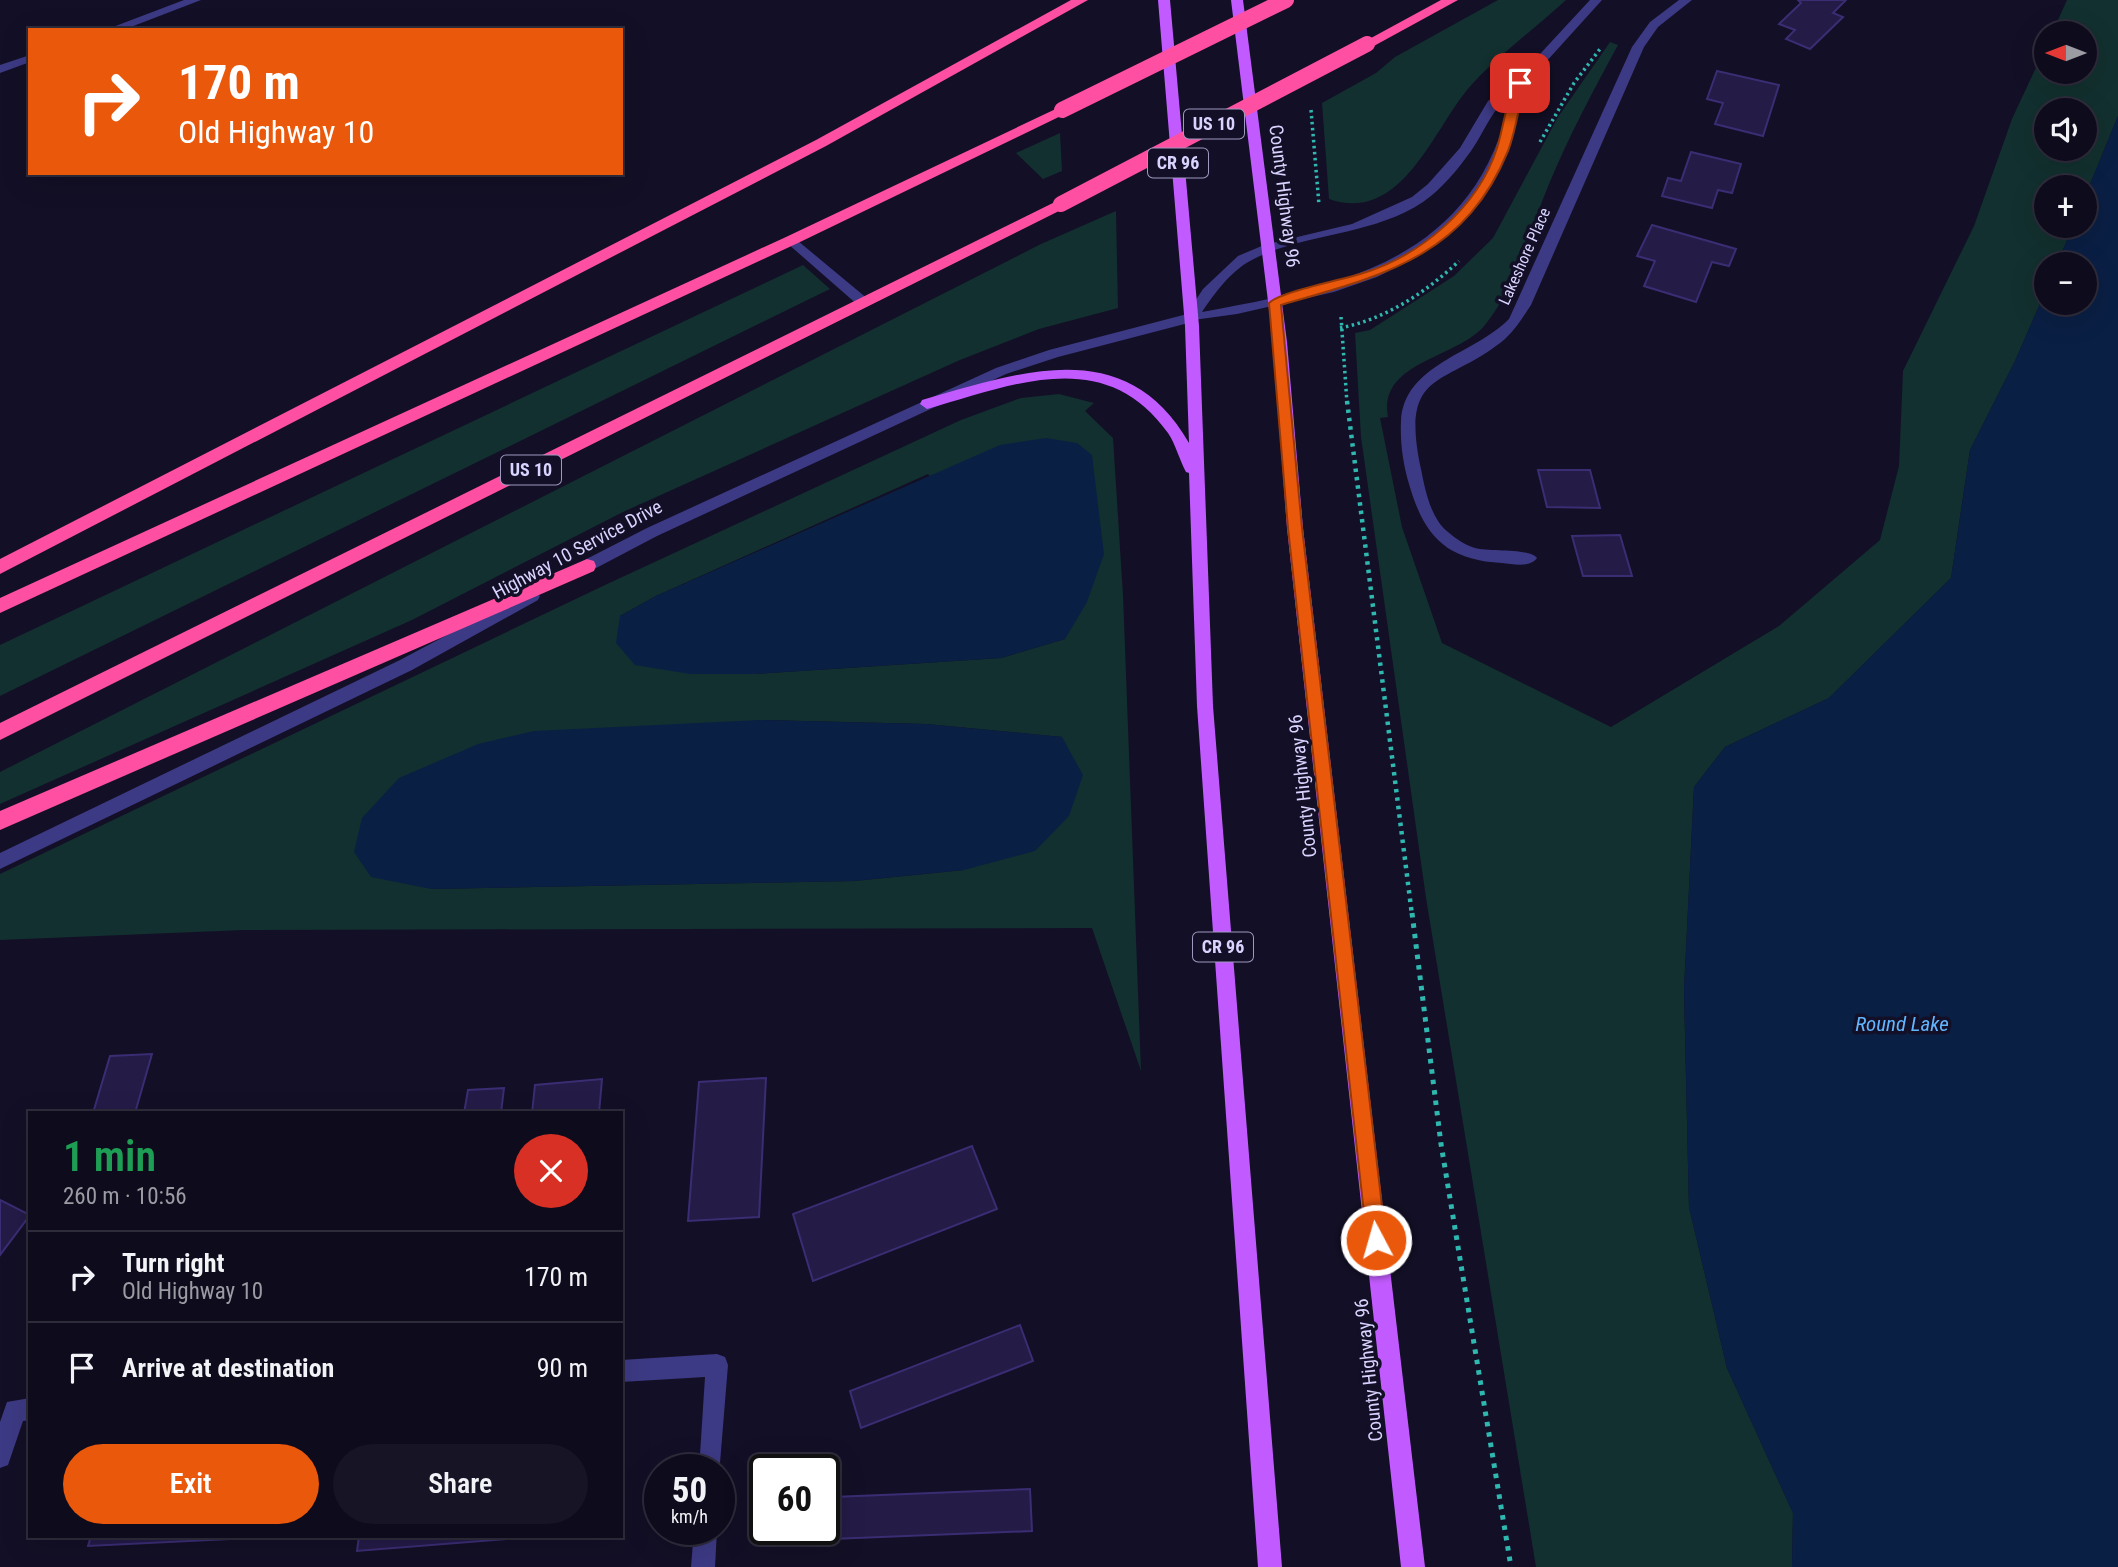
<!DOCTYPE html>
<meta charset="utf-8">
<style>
body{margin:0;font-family:"Roboto Condensed",sans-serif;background:#171425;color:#f1f3f6;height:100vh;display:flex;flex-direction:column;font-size:26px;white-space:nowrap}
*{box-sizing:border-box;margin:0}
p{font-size:23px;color:#9b9ba3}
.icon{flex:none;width:38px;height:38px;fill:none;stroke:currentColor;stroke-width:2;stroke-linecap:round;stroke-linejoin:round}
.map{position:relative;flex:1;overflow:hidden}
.panel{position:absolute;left:28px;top:1111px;width:595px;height:427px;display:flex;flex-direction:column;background:#0e0b1c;border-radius:0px;box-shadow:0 7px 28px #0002,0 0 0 2px #2e2b3b}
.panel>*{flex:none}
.hud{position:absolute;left:28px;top:28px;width:595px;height:147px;border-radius:0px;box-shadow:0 7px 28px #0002,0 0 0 2px #2e2b3b;background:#ea580c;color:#fff;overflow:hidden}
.needle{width:46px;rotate:270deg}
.tools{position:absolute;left:2034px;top:21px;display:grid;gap:14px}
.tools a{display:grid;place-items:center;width:63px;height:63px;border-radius:50%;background:#0e0b1c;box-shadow:0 7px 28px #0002,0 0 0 2px #2e2b3b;font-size:35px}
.speed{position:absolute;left:644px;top:1454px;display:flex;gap:14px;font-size:35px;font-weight:700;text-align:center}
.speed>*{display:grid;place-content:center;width:91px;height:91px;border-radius:50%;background:#0e0b1c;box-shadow:0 7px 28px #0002,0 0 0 2px #2e2b3b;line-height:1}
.speed small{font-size:18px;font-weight:400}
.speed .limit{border:4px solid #111;border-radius:10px;background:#fff;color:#111}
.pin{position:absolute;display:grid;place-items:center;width:60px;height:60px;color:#fff;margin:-30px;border-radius:14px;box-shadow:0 4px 10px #0006}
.me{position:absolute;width:77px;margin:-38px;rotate:354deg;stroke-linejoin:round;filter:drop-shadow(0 0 5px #0008)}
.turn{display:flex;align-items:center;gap:24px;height:147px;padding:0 35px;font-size:32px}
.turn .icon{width:91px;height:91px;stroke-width:2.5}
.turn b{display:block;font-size:49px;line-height:60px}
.round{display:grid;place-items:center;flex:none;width:74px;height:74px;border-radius:37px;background:#171425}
.overview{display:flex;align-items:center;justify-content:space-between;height:119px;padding:0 35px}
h1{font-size:42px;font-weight:600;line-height:52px;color:#1e9e55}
.action{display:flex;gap:14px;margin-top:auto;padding:14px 35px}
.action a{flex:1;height:80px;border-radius:42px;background:#ea580c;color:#fff;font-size:28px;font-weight:600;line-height:80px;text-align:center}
.action a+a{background:#171425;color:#f1f3f6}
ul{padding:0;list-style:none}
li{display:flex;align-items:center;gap:21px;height:91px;padding:0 35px;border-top:2px solid #2e2b3b}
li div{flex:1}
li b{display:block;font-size:26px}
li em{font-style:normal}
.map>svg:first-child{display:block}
.green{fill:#12302f;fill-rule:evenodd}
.water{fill:#0a1f44}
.building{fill:#241b47;stroke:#3b2d73;stroke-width:2}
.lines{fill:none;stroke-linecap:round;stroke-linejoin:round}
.path-far2{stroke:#2fb8b0;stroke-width:3.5;stroke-dasharray:2.5 3.5;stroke-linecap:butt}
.path-far1{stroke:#2fb8b0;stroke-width:4.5;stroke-dasharray:3.5 5;stroke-linecap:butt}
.path{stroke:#2fb8b0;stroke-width:5;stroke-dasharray:4.5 6;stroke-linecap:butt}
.service{fill:#3d3a85;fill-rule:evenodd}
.minor{fill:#3d3a85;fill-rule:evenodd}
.tertiary{fill:#3d3a85;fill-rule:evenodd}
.primary{fill:#c25bff;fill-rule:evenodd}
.motorway{fill:#ff4fa3;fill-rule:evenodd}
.motorway-bridge{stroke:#ff4fa3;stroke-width:16}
.route{fill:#ea580c;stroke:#983908;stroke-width:2}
.labels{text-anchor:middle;stroke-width:7;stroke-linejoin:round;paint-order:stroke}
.far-street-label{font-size:16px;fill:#d9d4ff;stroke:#130f26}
.shield{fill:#130f26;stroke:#9e99be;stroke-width:2}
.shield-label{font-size:18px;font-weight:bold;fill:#d9d4ff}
.street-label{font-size:19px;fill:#d9d4ff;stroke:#130f26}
.water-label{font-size:21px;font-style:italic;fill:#62b6ff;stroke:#130f26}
</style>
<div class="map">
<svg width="2118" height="1567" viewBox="0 0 2118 1567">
<rect width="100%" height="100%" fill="#130f26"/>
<g class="green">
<path d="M1498,0H1566C1536,28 1493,59 1467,90C1432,133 1400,224 1329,199L1322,103L1376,73L1395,57Z"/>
<path d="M2067,0H2118V116L2084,199V187H2046V226H2073L2057,264H2046V290L2015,361L1970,450L1951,578L1829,698L1725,747L1694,787L1684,990L1689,1207L1727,1368L1793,1513L1792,1567H1536L1426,898L1361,437L1355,333L1370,330L1454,276L1493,238L1558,117L1610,42L1618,45C1593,91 1569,136 1549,184C1529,232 1517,285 1485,325C1457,359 1378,361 1388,417L1380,418L1402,527L1442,643L1611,727L1779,626L1880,540L1899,466L1903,371L1974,226L2012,119L2046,46V72H2084V33H2052ZM2046,110H2084V149H2046Z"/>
<path d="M1060,133L1062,171L1043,179L1016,153Z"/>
<path d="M1116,211L1118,308L1039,329L960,360L623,512L412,620L0,804V772L1041,244Z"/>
<path d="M803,265L830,289L0,696V645Z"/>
<path d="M1059,394L1094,403L1085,411L1113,438L1123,595L1141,1071L1092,928L244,930L0,940V874L605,585L961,420L1021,398ZM928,474L1065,639L1001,658L756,674L620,616L656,596ZM759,720L926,724L1062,737L964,870L854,881L431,889Z"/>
</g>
<g class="water">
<path d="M2118,116V1567H1792L1793,1513L1727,1368L1689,1207L1684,990L1694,787L1725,747L1829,698L1951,578L1970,450L2015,361L2046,290V303H2084V264H2057L2073,226H2084V199Z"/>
<path d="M1046,438L1077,443L1092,455L1104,554L1087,602L1065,639L1001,658L756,674H690L635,665L616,643L620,616L656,596L1000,445Z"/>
<path d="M759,720L926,724L1062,737L1083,775L1069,816L1035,851L964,870L854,881L431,889L371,877L354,852L362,818L399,778L478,744L534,731Z"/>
</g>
<g class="building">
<path d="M1798,0H1846L1833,13L1843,17L1810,49L1786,39L1795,30L1779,24L1801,3Z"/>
<path d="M1717,71L1779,85L1763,136L1715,124L1723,103L1707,99Z"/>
<path d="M1691,152L1741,164L1732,193L1718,190L1712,208L1662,196L1668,178L1681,181Z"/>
<path d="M1652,225L1736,249L1729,266L1712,262L1696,302L1644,286L1655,261L1637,256Z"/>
<path d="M1538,470H1590L1600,508L1547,507Z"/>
<path d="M1620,535L1632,576H1583L1572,536Z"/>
<path d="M152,1054L135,1113H93L110,1056Z"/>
<path d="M766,1078L759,1217L688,1221L699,1082Z"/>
<path d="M602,1079L599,1113H532L535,1085Z"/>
<path d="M504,1088L501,1113H464L468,1090Z"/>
<path d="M972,1146L997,1209L813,1281L793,1214Z"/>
<path d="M0,1200L30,1215L0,1255Z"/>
<path d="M1020,1325L1033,1361L861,1428L850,1391Z"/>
<path d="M1030,1489L1032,1531L832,1539L833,1497Z"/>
<path d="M91,1536H293L88,1546Z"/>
<path d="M359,1536H543L357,1551Z"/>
</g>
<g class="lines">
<g class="path-far2">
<path d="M1311,110L1319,205"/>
<path d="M1540,142L1574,83L1600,49"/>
<path d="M1341,317L1347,403"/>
<path d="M1340,328C1386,319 1425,293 1459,261"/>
</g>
<path class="path-far1" d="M1347,401L1412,915"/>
<path class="path" d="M1412,913L1441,1144L1511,1567"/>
<path class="service" d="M792,236L869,300V306H859L787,243L785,240Z"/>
<g class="minor">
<path d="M184,0H201L123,30H105Z"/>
<path d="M1679,0H1692L1658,27L1644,47L1531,305C1523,317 1516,329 1505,339C1446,388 1399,367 1421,469C1425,490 1431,519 1448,532C1456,539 1465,545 1475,548C1490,552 1530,548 1537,558C1530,568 1513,564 1502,563C1446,560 1424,536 1409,484C1403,464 1400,442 1401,421C1404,364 1475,354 1509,319L1632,47L1650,22Z"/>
<path d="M30,55V62L0,73V65Z"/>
<path d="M1191,313L1198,318L1196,321L1058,357L1006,374L657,536L581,576L575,578L567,572L569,568L647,528L996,368L1049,350Z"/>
<path d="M532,590L540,596L538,600L412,670L0,869V853L400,660Z"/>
<path d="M717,1354L725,1357L728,1365L719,1475V1470H699L705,1377L621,1382V1360Z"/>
<path d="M30,1398V1420L23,1421L8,1465L0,1468V1422L7,1402Z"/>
<path d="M694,1530H717L715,1567H691Z"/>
</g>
<path class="tertiary" d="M1590,0H1602L1526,84L1509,150L1483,196L1453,230L1417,257L1377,277L1334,292L1237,314L1186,321L1184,318L1203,289L1238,256L1264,245L1352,224L1412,197L1428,184L1460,148L1488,101L1516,80ZM1511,95C1478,259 1345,286 1202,312C1214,294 1231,271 1250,261C1301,233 1370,237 1423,202C1441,190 1458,169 1471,151C1485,131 1491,110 1511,95Z"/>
<g class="primary">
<path d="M1158,0H1170L1199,326L1213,706L1282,1567H1258L1197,706L1189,473L1186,472C1179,459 1176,445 1168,433C1105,344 1012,385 927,409L920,404L922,400C1020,372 1126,333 1189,443L1185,326Z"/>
<path d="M1231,0H1243L1287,342L1303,528L1425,1567H1401L1287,528L1273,342Z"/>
</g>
<g class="motorway">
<path d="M1071,0H1088L826,146L0,574V559L816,140Z"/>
<path d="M1441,0H1458L1372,47L1360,44Z"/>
<path d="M1062,106L1067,107V113L798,243L0,613V598L786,237Z"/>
<path d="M1061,199L1067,201V207L0,740V723Z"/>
<path d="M587,559L594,561L596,566L594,571L0,830V811Z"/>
</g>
<g class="motorway-bridge">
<path d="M1062,110L1286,0"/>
<path d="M1061,204L1367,44"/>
</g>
</g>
<path class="route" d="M1516,81L1525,83C1519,105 1516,130 1508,151C1464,258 1381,276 1281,305L1302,528L1386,1240L1383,1247L1376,1250L1369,1247L1367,1240L1288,528L1269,303C1280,292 1341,280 1360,274C1419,257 1478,208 1497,148C1504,126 1506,101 1516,81Z"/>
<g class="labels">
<g class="far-street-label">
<text transform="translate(1524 256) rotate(-66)" y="6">Lakeshore Place</text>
</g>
<g class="shield">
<rect x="1184" y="109.5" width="60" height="29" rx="5"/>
<rect x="1148" y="148.5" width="60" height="29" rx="5"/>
<rect x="501" y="455.5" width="60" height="29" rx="5"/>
<rect x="1193" y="932.5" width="60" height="29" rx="5"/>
</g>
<g class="shield-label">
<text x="1214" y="130">US 10</text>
<text x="1178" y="169">CR 96</text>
<text x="531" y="476">US 10</text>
<text x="1223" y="953">CR 96</text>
</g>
<g class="street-label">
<text transform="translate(1285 196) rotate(83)" y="7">County Highway 96</text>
<text transform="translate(577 549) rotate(-28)" y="7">Highway 10 Service Drive</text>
<text transform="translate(1302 786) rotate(-96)" y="7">County Highway 96</text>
<text transform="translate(1368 1370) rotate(-96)" y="7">County Highway 96</text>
</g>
<g class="water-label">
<text x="1902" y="1031">Round Lake</text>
</g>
</g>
</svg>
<div class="tools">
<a><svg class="needle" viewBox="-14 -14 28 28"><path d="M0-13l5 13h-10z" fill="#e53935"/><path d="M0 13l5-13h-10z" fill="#9b9ba3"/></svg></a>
<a><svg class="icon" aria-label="sound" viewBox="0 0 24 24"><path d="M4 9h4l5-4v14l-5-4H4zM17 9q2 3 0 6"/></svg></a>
<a>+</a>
<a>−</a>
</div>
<div class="speed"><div>50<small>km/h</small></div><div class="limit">60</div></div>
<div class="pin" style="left:1520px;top:83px;background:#d93025"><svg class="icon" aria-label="arrive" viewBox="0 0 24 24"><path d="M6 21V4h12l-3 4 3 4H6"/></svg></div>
<svg class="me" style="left:1376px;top:1240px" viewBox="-20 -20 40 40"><circle r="17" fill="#ea580c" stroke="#fff" stroke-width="3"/><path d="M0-11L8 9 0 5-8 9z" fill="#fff"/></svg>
<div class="hud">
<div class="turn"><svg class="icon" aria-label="right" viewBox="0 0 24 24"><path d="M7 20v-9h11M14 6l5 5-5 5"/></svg><div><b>170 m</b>Old Highway 10</div></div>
</div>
<section class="panel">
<div class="overview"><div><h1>1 min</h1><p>260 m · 10:56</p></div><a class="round" style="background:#d93025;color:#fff"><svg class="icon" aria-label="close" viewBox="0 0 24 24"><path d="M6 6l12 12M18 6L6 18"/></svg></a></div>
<ul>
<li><svg class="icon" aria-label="right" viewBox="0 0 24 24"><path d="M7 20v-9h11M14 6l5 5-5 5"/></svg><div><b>Turn right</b><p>Old Highway 10</p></div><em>170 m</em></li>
<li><svg class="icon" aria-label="arrive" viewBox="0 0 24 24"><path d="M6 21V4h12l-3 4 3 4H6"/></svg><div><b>Arrive at destination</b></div><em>90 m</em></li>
</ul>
<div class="action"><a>Exit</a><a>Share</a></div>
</section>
</div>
